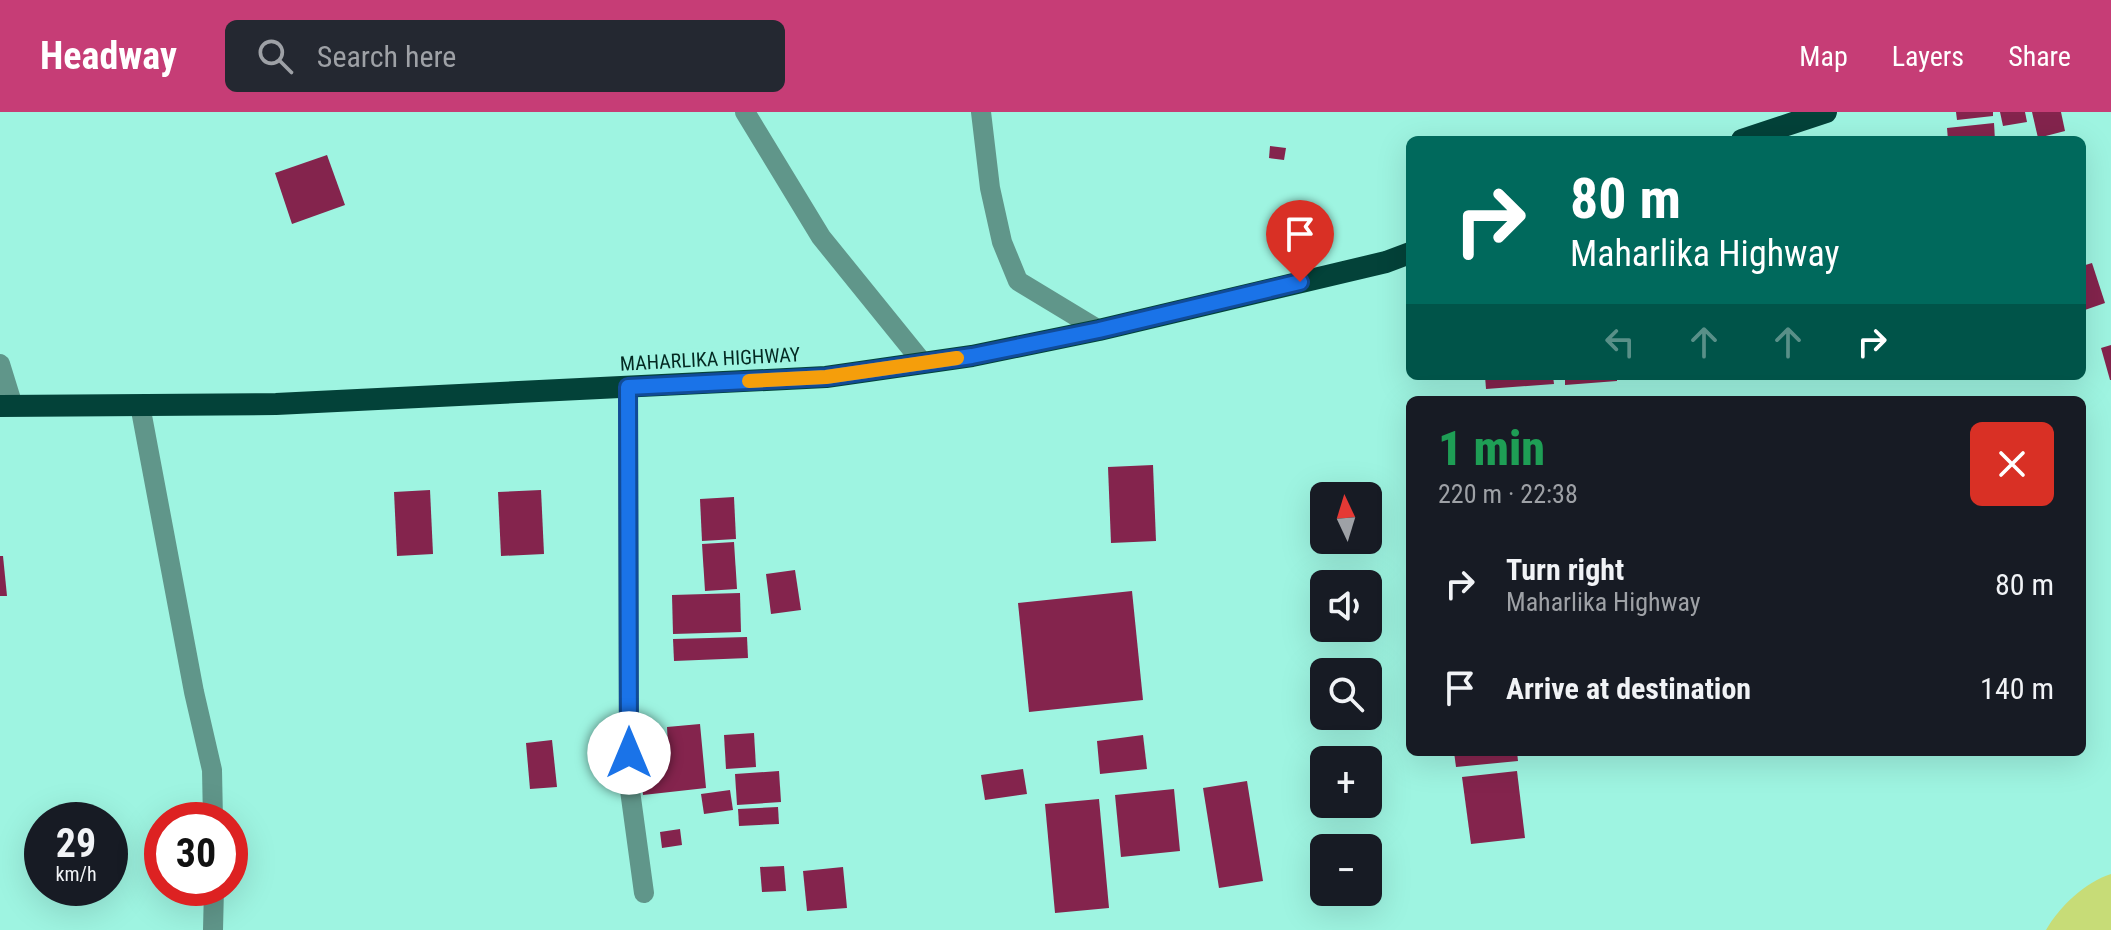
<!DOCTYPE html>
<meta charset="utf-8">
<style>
body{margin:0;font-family:"Roboto Condensed",sans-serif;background:#242831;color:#f1f3f6;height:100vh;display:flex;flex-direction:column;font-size:30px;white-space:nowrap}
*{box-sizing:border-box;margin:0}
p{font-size:26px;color:#9ea1a6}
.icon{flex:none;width:44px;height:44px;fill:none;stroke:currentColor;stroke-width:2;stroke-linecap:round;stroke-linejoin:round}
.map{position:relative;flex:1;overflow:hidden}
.side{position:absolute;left:1406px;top:284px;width:680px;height:360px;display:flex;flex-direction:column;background:#171b24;border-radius:12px;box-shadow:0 8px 32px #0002}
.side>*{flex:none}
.guide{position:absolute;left:1406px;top:24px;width:680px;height:244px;border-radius:12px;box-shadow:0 8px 32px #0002;background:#00695c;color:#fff;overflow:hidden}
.needle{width:52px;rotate:356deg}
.buttons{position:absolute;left:1310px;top:370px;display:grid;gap:16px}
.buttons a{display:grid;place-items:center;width:72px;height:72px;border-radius:12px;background:#171b24;box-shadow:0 8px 32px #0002;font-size:40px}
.speed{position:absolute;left:24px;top:690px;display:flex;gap:16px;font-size:40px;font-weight:700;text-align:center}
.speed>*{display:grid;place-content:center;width:104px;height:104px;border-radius:50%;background:#171b24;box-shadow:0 8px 32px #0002;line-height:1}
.speed small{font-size:20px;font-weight:400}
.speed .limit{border:12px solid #d22;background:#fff;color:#111}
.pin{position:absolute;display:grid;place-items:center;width:68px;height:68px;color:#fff;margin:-82px -34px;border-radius:50% 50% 50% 0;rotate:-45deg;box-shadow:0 0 8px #0007}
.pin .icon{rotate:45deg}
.me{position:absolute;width:88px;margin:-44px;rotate:0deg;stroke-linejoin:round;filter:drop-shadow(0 0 6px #0008)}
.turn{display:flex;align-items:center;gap:28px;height:168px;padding:0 32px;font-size:36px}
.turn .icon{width:104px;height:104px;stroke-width:2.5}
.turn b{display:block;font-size:56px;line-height:68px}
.lanes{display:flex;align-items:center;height:76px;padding:0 32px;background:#0003;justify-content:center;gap:40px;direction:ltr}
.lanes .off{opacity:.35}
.round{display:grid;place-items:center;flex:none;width:84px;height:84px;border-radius:12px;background:#242831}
.overview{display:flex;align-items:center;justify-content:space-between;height:136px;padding:0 32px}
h1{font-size:48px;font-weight:800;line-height:60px;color:#1e9e55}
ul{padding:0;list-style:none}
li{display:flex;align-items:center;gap:24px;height:104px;padding:0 32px}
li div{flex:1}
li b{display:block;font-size:30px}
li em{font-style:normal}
header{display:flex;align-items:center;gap:48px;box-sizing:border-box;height:112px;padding:0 40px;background:#c63d76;color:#fff}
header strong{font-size:38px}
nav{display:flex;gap:44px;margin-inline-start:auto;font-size:28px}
.search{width:560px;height:72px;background:#242831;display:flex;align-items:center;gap:20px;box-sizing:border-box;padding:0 28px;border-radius:12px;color:#9ea1a6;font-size:30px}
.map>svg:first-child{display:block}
.green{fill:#c7dc77}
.building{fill:#84244d}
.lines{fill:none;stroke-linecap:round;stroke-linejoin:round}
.minor{stroke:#60968a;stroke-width:20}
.trunk{stroke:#034239;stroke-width:22}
.route-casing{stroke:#114b97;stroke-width:20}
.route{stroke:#1a73e8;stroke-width:14}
.slow{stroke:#f59e0b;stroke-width:14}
.labels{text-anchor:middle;stroke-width:8;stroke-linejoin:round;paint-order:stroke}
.street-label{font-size:20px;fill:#032922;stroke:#9ef4e1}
</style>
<header>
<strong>Headway</strong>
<div class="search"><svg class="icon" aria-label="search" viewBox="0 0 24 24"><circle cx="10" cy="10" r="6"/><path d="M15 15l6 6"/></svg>Search here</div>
<nav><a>Map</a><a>Layers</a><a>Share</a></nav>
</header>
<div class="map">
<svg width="2111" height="818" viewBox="0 0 2111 818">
<rect width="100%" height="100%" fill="#9ef4e1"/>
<path class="green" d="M2111,762V818H2046C2059,795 2085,770 2111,762Z"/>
<g class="building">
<path d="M1956,0H1993V4L1957,8Z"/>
<path d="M2000,0H2025L2027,10L2003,14Z"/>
<path d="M2032,0H2061L2065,19L2038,26Z"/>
<path d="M1994,11L1995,28H1948L1947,16Z"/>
<path d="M1270,34L1286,36L1284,48L1269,46Z"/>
<path d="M327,43L345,93L292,112L275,61Z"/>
<path d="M2092,151L2105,191L2082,199V154Z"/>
<path d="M2111,233V268H2110L2101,236Z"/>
<path d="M1485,264H1553L1554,272L1486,277Z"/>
<path d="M1565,264H1617V269L1565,273Z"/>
<path d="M1153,353L1156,429L1111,431L1108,355Z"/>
<path d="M430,378L433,442L397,444L394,380Z"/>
<path d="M541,378L544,442L501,444L498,380Z"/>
<path d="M734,385L736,427L702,429L700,387Z"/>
<path d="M734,430L737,477L705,479L702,432Z"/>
<path d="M0,444H3L7,484H0Z"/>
<path d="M795,458L801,498L771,502L766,462Z"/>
<path d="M1132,479L1143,588L1029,600L1018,491Z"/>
<path d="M740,481L741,520L673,522L672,483Z"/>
<path d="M747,525L748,546L674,549L673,527Z"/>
<path d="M700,612L706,676L643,683L639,637L668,634L667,615Z"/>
<path d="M754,621L756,655L726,657L724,623Z"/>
<path d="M1143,623L1147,657L1100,662L1097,629Z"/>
<path d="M552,628L557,675L530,677L526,631Z"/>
<path d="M1454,640H1517L1518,649L1456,655Z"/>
<path d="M1023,657L1027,682L985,688L981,663Z"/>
<path d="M779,659L781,690L737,693L735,662Z"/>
<path d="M1517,659L1525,726L1471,732L1462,665Z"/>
<path d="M1247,669L1263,769L1219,776L1203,676Z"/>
<path d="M1174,677L1180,739L1121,745L1115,683Z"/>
<path d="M730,678L733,698L704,702L701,682Z"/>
<path d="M1099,687L1109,796L1055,801L1045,692Z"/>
<path d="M778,695L779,712L739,714L738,697Z"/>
<path d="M680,717L682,733L662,736L660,720Z"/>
<path d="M784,754L786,779L762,780L760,755Z"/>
<path d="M843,755L847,796L807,799L803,759Z"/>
</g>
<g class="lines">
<g class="minor">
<path d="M745,0L821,125L923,251"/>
<path d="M981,0L990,76L1002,130L1018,169L1099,218"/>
<path d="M0,252L13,294"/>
<path d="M628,275L629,671L644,781"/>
<path d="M140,293L194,580L212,658L213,708"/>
<path d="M213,818L214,776"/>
</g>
<g class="trunk">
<path d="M1742,28L1826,0"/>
<path d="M0,294L276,292L826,265L972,244L1099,218L1386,150L1410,141"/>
</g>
</g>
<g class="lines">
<defs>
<path id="route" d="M629,641L628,275L826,265L972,244L1099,218L1300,170"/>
</defs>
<use href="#route" class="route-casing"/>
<use href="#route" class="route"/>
<path class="slow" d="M749,269L826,265L957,246"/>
</g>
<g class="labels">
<g class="street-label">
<text transform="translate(710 247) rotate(-3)" y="7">MAHARLIKA HIGHWAY</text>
</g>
</g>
</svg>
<div class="buttons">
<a><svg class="needle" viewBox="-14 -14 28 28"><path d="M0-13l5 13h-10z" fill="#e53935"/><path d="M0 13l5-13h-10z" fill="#9ea1a6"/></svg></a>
<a><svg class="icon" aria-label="sound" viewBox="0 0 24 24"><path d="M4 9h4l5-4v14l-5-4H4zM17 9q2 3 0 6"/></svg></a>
<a><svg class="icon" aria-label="search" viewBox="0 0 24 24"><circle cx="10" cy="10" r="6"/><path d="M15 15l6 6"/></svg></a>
<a>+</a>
<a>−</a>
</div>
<div class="speed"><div>29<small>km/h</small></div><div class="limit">30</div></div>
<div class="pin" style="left:1300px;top:170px;background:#d93025"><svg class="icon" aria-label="arrive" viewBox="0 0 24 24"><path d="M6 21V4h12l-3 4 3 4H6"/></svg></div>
<svg class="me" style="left:629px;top:641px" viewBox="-20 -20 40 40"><circle r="19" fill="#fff"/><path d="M0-13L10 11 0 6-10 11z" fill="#1a73e8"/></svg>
<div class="guide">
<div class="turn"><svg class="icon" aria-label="right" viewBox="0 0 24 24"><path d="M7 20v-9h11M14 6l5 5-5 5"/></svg><div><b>80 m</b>Maharlika Highway</div></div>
<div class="lanes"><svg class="icon off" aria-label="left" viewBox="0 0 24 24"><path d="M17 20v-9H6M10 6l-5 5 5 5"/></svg><svg class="icon off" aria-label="ahead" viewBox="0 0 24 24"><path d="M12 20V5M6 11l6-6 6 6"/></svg><svg class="icon off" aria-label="ahead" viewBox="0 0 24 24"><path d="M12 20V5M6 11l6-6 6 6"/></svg><svg class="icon" aria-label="right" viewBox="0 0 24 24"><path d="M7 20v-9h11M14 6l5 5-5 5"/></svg></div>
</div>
<section class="side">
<div class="overview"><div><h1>1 min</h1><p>220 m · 22:38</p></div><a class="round" style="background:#d93025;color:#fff"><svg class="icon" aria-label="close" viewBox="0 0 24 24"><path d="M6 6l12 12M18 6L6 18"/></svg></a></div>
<ul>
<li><svg class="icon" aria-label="right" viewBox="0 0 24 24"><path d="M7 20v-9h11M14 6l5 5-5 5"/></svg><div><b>Turn right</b><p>Maharlika Highway</p></div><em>80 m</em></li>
<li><svg class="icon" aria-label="arrive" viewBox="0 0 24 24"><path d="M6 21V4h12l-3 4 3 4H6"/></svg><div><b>Arrive at destination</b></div><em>140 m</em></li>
</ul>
</section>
</div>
